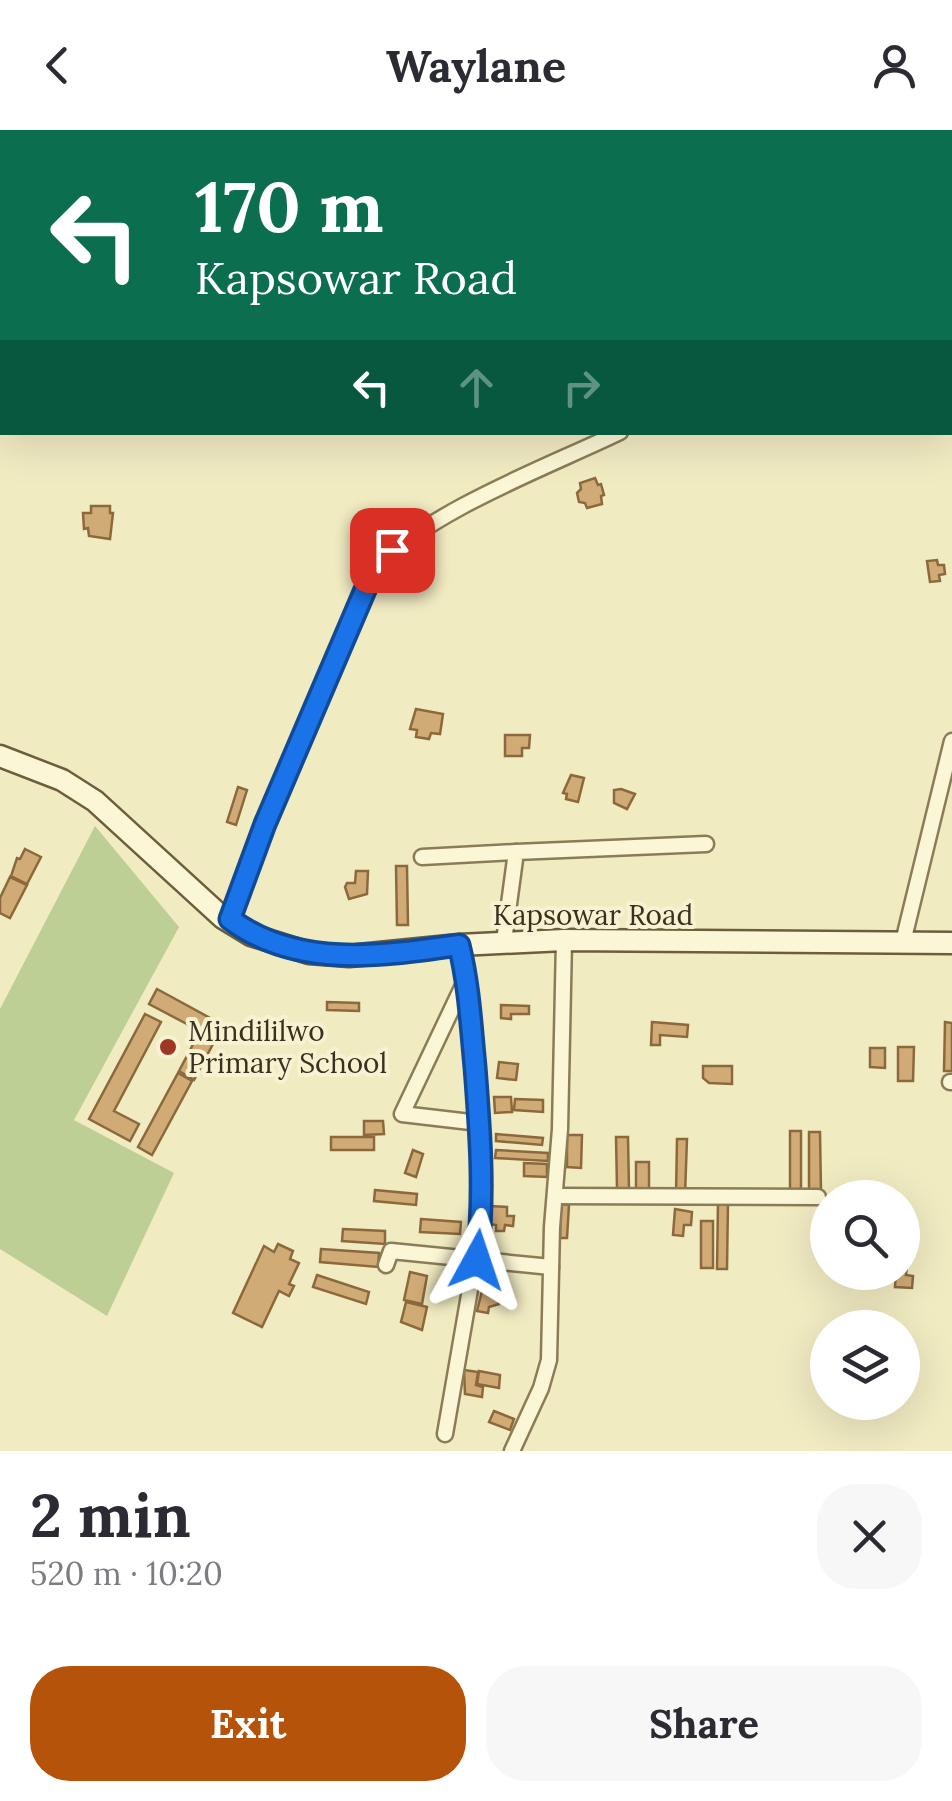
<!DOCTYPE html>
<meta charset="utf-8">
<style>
body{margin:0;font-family:Lora,serif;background:#f7f7f7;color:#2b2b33;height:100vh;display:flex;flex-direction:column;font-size:38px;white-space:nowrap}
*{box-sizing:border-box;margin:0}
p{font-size:32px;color:#7c7c81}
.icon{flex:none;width:55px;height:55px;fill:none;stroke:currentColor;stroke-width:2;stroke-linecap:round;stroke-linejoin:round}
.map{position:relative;height:1321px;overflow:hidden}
.panel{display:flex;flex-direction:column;background:#fff;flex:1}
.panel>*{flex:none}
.hud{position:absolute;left:0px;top:0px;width:952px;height:305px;box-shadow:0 10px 40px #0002;background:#0b6e4f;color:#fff;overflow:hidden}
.fabs{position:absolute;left:810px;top:1050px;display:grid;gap:20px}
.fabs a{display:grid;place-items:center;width:110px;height:110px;border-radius:50%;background:#fff;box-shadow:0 10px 40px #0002;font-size:50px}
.pin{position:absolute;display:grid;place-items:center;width:85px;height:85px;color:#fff;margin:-42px;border-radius:20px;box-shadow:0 5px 15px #0006}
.me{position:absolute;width:110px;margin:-55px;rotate:5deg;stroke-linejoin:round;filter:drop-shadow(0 0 8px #0008)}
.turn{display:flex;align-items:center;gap:35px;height:210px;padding:0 30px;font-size:45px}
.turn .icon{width:130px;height:130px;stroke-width:2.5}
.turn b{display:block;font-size:70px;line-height:85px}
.lanes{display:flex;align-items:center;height:95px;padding:0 30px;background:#0003;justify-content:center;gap:50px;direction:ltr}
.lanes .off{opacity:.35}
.round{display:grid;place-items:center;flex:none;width:105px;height:105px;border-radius:40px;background:#f7f7f7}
.overview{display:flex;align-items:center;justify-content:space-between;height:170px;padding:0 30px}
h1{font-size:60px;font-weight:700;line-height:75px}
.button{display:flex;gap:20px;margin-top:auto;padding:20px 30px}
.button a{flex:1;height:115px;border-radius:40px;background:#b45309;color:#fff;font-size:40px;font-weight:700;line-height:115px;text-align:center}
.button a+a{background:#f7f7f7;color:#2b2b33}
header{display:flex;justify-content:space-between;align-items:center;height:130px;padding:0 30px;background:#fff;font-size:45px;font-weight:700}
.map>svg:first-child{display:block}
.green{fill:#becf95}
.building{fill:#d1ab75;stroke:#8c693c;stroke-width:2.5}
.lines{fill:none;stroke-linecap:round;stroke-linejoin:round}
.minor-casing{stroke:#8b7c58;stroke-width:19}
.secondary-casing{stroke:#6d5d3b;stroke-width:25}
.minor{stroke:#fbf6d5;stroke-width:14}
.secondary{stroke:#fbf6d5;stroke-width:20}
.route-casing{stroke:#114b97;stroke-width:25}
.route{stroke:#1a73e8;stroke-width:18}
.poi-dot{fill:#9e3824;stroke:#f7f3d2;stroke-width:4}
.labels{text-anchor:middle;stroke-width:8;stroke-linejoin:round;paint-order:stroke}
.street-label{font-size:28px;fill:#3a301d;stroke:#f7f3d2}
.poi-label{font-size:28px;fill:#3a301d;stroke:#f7f3d2;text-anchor:start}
</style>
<header><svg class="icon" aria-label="back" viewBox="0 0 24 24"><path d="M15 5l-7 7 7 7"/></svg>Waylane<svg class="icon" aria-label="person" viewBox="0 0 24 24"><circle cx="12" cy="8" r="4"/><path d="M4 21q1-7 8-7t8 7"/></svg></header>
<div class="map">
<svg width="952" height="1321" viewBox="0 0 952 1321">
<rect width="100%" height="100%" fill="#f1ebc2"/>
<path class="green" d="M95,696L179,797L74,990L174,1043L107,1186L0,1119V879Z"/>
<g class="building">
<path d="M595,348L598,355L601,354L604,365L601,366L602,374L587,378L585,373L579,372L577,363L581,359L580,353Z"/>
<path d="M91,376H110V383H113L110,409L89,406L88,398L84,399L83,383H91Z"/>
<path d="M937,430L938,435H944L945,444L939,445L940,451L930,452L927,431Z"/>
<path d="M416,579L443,584L440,604L431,603L429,609L416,607L417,600L410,599Z"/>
<path d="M505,605H530L529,618H522V626H505Z"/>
<path d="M571,645L584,648L578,672L566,669L567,664L563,663Z"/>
<path d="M238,657L247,660L236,695L227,692Z"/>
<path d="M621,659L635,664L627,679L614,673V660Z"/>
<path d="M25,719L41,727L27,754L11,746L17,728L20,729Z"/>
<path d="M396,736H407L408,795H397Z"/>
<path d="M356,741H368L367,764L349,769L345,757L347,753H355Z"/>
<path d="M10,747L27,755L10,788L0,783V768Z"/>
<path d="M157,859L223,895L194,950L179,941L200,901L149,874Z"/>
<path d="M327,872L359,873V881L327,880Z"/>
<path d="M501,875L529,876V884H511V889L501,888Z"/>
<path d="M145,884L161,892L114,981L139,994L130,1011L89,989Z"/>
<path d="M652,892L688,895L687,907L660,905V915H651Z"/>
<path d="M945,892L952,893V941H944Z"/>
<path d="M898,917H914L913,951H898Z"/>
<path d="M870,918H885V938L870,937Z"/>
<path d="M499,932L518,934L516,950L497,948Z"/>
<path d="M703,936H732V954L709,953L703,948Z"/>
<path d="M178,943L192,951L152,1025L138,1017Z"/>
<path d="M494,967H511L512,982L495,983Z"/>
<path d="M515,969L543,970V982L514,980Z"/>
<path d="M364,991H383L384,1004L364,1005Z"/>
<rect x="790" y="1001" width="11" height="61"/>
<path d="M809,1002H820L821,1061H809Z"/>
<path d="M496,1004L543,1008L542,1015L496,1011Z"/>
<path d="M567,1005H582L581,1038L567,1037Z"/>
<rect x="331" y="1007" width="43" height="13"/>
<path d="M616,1007H628L629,1059H617Z"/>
<path d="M677,1009H687L685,1065H676Z"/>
<path d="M413,1020L423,1024L416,1047L405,1043Z"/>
<path d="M496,1020L548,1023V1031L495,1028Z"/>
<rect x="636" y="1032" width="13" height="28"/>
<path d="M524,1033L547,1034V1047L524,1046Z"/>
<path d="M375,1060L417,1064L416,1075L374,1071Z"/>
<path d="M718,1072H728L727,1139H717Z"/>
<path d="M561,1074L569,1075L567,1108H560Z"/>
<path d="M490,1076L507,1077V1086H514L513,1096L505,1095L504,1101H496V1095L489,1094Z"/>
<path d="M675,1079L692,1082L691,1095H684L683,1106L673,1105Z"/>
<path d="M421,1089L461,1092L460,1104L420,1102Z"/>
<rect x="701" y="1091" width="12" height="47"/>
<path d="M343,1099L385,1101V1114L342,1111Z"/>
<path d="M278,1114L293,1121L290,1129L299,1133L289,1154L294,1156L289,1166L279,1161L262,1197L233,1183L264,1116L274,1122Z"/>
<path d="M321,1119L379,1123L378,1137L320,1132Z"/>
<path d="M902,1135H907L906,1145L913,1146L912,1158L895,1157L896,1142H902Z"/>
<path d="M410,1142L427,1146L422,1174L404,1170Z"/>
<path d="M317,1145L369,1162L366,1174L313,1157Z"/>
<path d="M482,1161L500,1164L499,1174L489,1177L488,1183L477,1181Z"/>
<path d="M406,1172L427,1177L422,1200L401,1192Z"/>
<path d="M464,1240L478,1242L476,1255L483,1257L482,1267L465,1264Z"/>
<path d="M479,1241L500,1245L499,1258L477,1254Z"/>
<path d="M494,1281L514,1289L510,1300L489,1292Z"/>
</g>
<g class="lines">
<defs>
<g id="minor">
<path d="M422,727L516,722"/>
<path d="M230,789L265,694L373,439C433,379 543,339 620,302"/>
<path d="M504,811L516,722L706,714"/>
<path d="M903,812L952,611"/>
<path d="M467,847L402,984L479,993"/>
<path d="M950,952H952"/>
<path d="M555,1066L818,1067"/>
<path d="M386,1135L391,1121L551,1137"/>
<path d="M445,1304L481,1096L480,997L467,847L459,815"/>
<path d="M512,1321L541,1258L549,1230L552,1097L560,999L564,810"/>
</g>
<path id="secondary" d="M0,626L62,650L95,671L223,788L251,805L309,823L349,826L459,815L564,810L952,813"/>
</defs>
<use href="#minor" class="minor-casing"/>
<use href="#secondary" class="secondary-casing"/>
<use href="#minor" class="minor"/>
<use href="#secondary" class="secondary"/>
</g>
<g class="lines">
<defs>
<path id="route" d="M392,420L374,439L265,694L230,789C296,839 382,826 459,815C469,855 471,896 475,937C480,1001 485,1066 477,1130"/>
</defs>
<use href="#route" class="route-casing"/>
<use href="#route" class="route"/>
</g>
<circle class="poi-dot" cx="168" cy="917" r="10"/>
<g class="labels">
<g class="street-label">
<text x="593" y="795">Kapsowar Road</text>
</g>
<g class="poi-label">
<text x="188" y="911">Mindililwo<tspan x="188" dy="32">Primary School</tspan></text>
</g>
</g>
</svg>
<div class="fabs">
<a><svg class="icon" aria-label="search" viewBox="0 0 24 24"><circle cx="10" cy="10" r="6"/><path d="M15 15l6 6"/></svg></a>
<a><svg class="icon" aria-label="layers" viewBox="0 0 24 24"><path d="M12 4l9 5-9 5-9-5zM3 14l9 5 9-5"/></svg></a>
</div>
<div class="pin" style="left:392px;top:420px;background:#d93025"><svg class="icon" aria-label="arrive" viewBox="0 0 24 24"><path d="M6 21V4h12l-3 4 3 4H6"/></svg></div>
<svg class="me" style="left:477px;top:1130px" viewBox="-20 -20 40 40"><path d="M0-17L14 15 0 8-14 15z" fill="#1a73e8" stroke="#fff" stroke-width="4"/></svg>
<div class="hud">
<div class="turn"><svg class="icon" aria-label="left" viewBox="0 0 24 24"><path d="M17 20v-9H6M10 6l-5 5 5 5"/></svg><div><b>170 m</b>Kapsowar Road</div></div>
<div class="lanes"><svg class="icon" aria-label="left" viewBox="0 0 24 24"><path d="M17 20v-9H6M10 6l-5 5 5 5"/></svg><svg class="icon off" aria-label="ahead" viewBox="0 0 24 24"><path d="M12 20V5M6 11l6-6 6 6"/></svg><svg class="icon off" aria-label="right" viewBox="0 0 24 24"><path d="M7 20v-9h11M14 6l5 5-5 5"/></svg></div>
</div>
</div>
<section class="panel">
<div class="overview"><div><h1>2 min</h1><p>520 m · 10:20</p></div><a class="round"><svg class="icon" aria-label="close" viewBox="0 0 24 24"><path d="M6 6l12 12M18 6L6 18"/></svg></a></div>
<div class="button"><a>Exit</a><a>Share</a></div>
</section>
